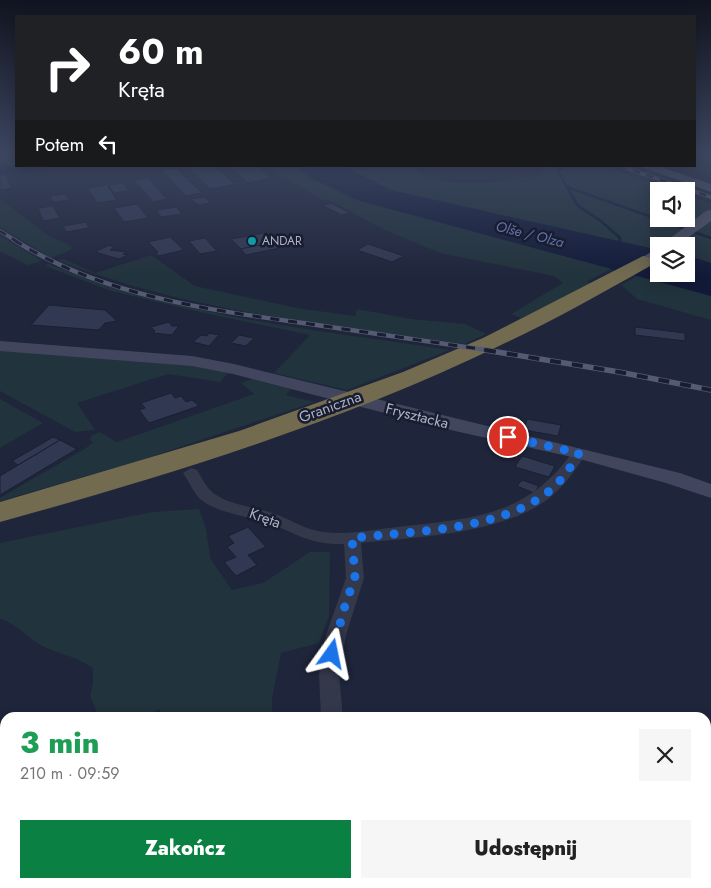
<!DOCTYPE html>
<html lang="pl">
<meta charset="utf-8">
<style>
body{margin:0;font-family:Jost,sans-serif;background:#f6f6f6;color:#222;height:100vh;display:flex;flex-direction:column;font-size:19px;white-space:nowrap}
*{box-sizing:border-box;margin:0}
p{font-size:16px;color:#767676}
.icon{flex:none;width:28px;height:28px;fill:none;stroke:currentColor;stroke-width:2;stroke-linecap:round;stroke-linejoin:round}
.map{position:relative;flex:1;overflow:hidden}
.details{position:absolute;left:0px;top:712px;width:711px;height:176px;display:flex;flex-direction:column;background:#fff;border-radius:15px 15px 0 0;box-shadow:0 2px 12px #0003}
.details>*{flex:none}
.top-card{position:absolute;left:15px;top:15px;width:681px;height:152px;border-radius:0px;box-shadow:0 2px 12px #0003;background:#202124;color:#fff;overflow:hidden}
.buttons{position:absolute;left:650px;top:182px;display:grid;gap:10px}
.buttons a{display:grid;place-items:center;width:45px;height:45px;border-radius:0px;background:#fff;box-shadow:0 2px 12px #0003;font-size:25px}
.pin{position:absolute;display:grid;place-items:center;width:42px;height:42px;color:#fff;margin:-21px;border:2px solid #fff;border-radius:50%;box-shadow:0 1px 5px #0007}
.me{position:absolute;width:55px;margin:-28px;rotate:12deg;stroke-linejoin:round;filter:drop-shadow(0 0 4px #0008)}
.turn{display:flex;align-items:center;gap:18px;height:105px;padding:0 20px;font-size:22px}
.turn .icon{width:65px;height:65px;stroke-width:2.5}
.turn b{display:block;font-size:35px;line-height:42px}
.then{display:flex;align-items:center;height:48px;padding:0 20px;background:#0003;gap:10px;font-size:19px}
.round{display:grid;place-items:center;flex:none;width:52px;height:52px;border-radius:0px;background:#f6f6f6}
.head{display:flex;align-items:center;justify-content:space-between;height:85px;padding:0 20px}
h1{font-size:30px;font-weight:800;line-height:38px;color:#1e9e55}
.cta{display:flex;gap:10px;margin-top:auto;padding:10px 20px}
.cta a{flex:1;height:58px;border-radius:0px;background:#0b8043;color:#fff;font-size:20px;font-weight:800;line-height:58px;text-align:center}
.cta a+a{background:#f6f6f6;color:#222}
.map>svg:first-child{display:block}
.green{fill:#21333c}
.water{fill:#121a39}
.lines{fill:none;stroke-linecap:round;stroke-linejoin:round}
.stream-far1{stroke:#121a39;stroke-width:2.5}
.stream{stroke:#121a39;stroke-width:3}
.river{fill:#121a39;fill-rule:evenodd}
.building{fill:#313852;stroke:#1b1f32}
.street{fill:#33384b;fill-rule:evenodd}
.secondary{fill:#41465e;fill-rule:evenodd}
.primary{fill:#51566b;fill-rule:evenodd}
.highway{fill:#726b4f;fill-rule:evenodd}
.rail-far2-casing{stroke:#555b73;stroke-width:4}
.rail-far1-casing{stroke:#555b73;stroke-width:4.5}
.rail-casing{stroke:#555b73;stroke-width:5.5}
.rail-far2{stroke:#191d30;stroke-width:2.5;stroke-dasharray:7;stroke-linecap:butt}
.rail-far1{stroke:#191d30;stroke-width:3;stroke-dasharray:9;stroke-linecap:butt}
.rail{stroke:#191d30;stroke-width:4;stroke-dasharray:11;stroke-linecap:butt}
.route{stroke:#1a73e8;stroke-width:9;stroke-dasharray:0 16.2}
.culture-dot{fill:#0f9aa8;stroke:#191d30;stroke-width:2}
.labels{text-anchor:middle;stroke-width:5;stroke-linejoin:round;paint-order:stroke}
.far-poi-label{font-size:12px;fill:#aeb2c7;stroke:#191d30;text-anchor:start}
.far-water-label{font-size:14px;font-style:italic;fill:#6373aa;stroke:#191d30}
.street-label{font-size:15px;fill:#aeb2c7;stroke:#191d30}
</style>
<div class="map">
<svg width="711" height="888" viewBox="0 0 711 888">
<rect width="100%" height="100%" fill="#1f253b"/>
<g class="green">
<path d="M0,154H16V166H59L31,172L0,174Z"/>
<path d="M695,154H704L711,158V177L693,166H695Z"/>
<path d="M265,166H297L311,178L357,200L613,268L586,282L592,283L521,318L511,314L563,283L554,276L440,253L385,230L331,201L321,199Z"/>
<path d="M343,166H410L422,175L434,179L455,183H488L541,175L550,166H604L674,191H659V219H686V195L711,203V263L686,255V246L648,249L391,190Z"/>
<path d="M0,199L49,236L72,246L71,250L51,258L0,227Z"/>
<path d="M0,236L42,261L28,265L0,251Z"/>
<path d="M151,255L195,286L297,308L355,316L357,309L411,319L465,324L486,334L464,344C328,324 186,312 57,260L64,259L95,273Z"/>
<path d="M49,264C176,316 315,330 450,350L347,390L274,373L310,335L213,315L111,291L45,266Z"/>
<path d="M639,275L711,296V320L637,299L621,285Z"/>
<path d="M0,349L197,366L229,372L220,382L168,374L77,403L95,430L75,432L0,391Z"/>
<path d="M252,379L291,389L286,395L315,402L138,461L0,501V498L86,448L93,442L90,440L92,435L100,432L117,442L254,394L241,383Z"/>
<path d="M0,399L43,423L0,448Z"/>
<path d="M199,509L206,528L210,558L232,590L263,583L310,552H330L329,616L319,643L281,653L272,699V717H160V709L139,717H99L90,696L93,683V668C74,655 56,654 39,644C25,636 16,623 0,619V543L152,512Z"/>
<rect x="160" y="884" width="115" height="4"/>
</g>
<path class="water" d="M297,166H343L391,190L659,250V274H686V255L711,263V296L357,200L311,178Z"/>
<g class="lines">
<g class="stream-far1">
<path d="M563,166L558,171L567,187L711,238"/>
<path d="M567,187L578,206L601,221L620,238V241"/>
</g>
<path class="stream" d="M619,247L620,240"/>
<path class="river" d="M16,165V166H50L43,170L0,175V167Z"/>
</g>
<g class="building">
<path d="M214,166L235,184L210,189L187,167Z"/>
<path d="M228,166H256L272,178L248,183Z"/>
<path d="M176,168L202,193L186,196L161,170Z"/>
<path d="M5,174L12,188L0,190V175Z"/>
<path d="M148,178L167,199L153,202L134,180Z"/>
<path d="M123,183L129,191L114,193L109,185Z"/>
<path d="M107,185L117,200L97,203L87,188Z"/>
<path d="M66,194L69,200L53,202L50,196Z"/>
<path d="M204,197L211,203L198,205L191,199Z"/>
<path d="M331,203L350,213L341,215L322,205Z"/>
<path d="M137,204L148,218L124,222L114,208Z"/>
<path d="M53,206L60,218L43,221L38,208Z"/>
<path d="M176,207L182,214L161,217L156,210Z"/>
<path d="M86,222L89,228L66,232L63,226Z"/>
<path d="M264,233L274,242L241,249L231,239Z"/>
<path d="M170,237L184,250L159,256L155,253L158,252L148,242Z"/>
<path d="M205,238L217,251L200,254L189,241Z"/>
<path d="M274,242L280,248L246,255L241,249Z"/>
<path d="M368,244L404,256L392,262L357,250Z"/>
<path d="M109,245L114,247L110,250L127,252L123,254L128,255L119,259L95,252Z"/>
<path d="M49,305L105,310L117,321L105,323L99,330L31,325Z"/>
<path d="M169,322L172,326H179L172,335L153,333L155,331L151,327Z"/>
<path d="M635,327L685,333V341L635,335Z"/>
<path d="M209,333L219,335L209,346L193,342L201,335L207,336Z"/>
<path d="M239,335L254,338L246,346L231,343Z"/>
<path d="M171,393L175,398L181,396L186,402L192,400L199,406L149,423L139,410L145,408L141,403Z"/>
<path d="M527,419L561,425L558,436L524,430Z"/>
<path d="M53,437L60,440L18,465L12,461Z"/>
<path d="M60,440L77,449L0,495V476Z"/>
<path d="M522,456L555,466L549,477L515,467Z"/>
<path d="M522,480L539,486L534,493L517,486Z"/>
<path d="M248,527L266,547L248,555L257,565L236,576L224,562L236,557L227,547L234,543L228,536Z"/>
<path d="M5,781V818L0,821V784Z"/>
</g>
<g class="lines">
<g class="street">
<path d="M546,166H554L549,170H546Z"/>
<path d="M579,448L587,453C576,468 567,483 553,495C508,534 418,537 361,543L364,578L346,635L339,674L343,718H321L319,674L326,635L346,578L344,544C306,545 292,530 259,520C239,515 216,512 200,499C193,492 189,481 183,473L191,468L197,470C201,476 204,483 209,489C224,505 252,506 272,513C288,518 302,528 318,531C344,536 371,530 397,527C473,518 526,518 574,450Z"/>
<path d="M5,747V768L0,770V749Z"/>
<rect x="325" y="884" width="26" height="4"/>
</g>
<path class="secondary" d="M0,341L192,356L234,364L680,473L711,484V498L666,483L576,458L455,431L233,374L192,366L0,351Z"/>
<g class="primary">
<path d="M639,166H658L711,184V192Z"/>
<path d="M711,210V221L676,246H660L706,211Z"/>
<path d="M659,247V259L649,265H637L635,262Z"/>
</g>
<path class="highway" d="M643,256L650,258L652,262L650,266C600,294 551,322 499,346C344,421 167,476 0,522V502L239,431L403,372L483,338Z"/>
<defs>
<g id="rail-far2">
<path d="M620,166L711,197"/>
<path d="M0,231L16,241"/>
</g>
<path id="rail-far1" d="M14,240C102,296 209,310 310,324C371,333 432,342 493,351"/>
<path id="rail" d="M485,350L619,372L711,390"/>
</defs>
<use href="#rail-far2" class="rail-far2-casing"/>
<use href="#rail-far1" class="rail-far1-casing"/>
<use href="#rail" class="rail-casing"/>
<use href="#rail-far2" class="rail-far2"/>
<use href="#rail-far1" class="rail-far1"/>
<use href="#rail" class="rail"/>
</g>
<linearGradient id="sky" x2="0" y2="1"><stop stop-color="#111420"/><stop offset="0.55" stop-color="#3c4660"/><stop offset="1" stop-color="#3c4660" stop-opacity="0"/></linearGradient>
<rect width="711" height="278" fill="url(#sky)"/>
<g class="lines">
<path class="route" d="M332,654L346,602L355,578L352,538C412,531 499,531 548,492C561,482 571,467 579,453L508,437"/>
</g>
<circle class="culture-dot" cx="252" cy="241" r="5"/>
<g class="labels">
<g class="far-poi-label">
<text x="262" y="245">ANDAR</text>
</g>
<g class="far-water-label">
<text transform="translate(530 234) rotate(14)" y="5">Olše / Olza</text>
</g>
<g class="street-label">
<text transform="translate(330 407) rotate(-20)" y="5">Graniczna</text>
<text transform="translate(417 416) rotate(14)" y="5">Frysztacka</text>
<text transform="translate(265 518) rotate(20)" y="5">Kręta</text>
</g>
</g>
</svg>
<div class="buttons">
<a><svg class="icon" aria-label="sound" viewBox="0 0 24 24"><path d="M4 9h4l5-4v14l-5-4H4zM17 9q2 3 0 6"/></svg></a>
<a><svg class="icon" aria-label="layers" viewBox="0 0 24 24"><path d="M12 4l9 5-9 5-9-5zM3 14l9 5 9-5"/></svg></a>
</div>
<div class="pin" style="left:508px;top:437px;background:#d93025"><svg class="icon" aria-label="arrive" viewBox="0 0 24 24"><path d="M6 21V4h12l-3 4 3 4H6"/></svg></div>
<svg class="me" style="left:332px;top:654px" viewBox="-20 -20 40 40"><path d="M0-17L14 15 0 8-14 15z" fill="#1a73e8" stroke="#fff" stroke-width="4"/></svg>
<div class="top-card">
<div class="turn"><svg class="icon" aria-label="right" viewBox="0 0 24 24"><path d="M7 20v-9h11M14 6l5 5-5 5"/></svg><div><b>60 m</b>Kręta</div></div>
<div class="then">Potem<svg class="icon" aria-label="left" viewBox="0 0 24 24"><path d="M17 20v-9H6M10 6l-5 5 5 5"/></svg></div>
</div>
<section class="details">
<div class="head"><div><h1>3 min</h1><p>210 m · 09:59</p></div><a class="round"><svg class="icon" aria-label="close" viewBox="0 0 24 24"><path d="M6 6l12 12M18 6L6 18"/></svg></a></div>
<div class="cta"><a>Zakończ</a><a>Udostępnij</a></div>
</section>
</div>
